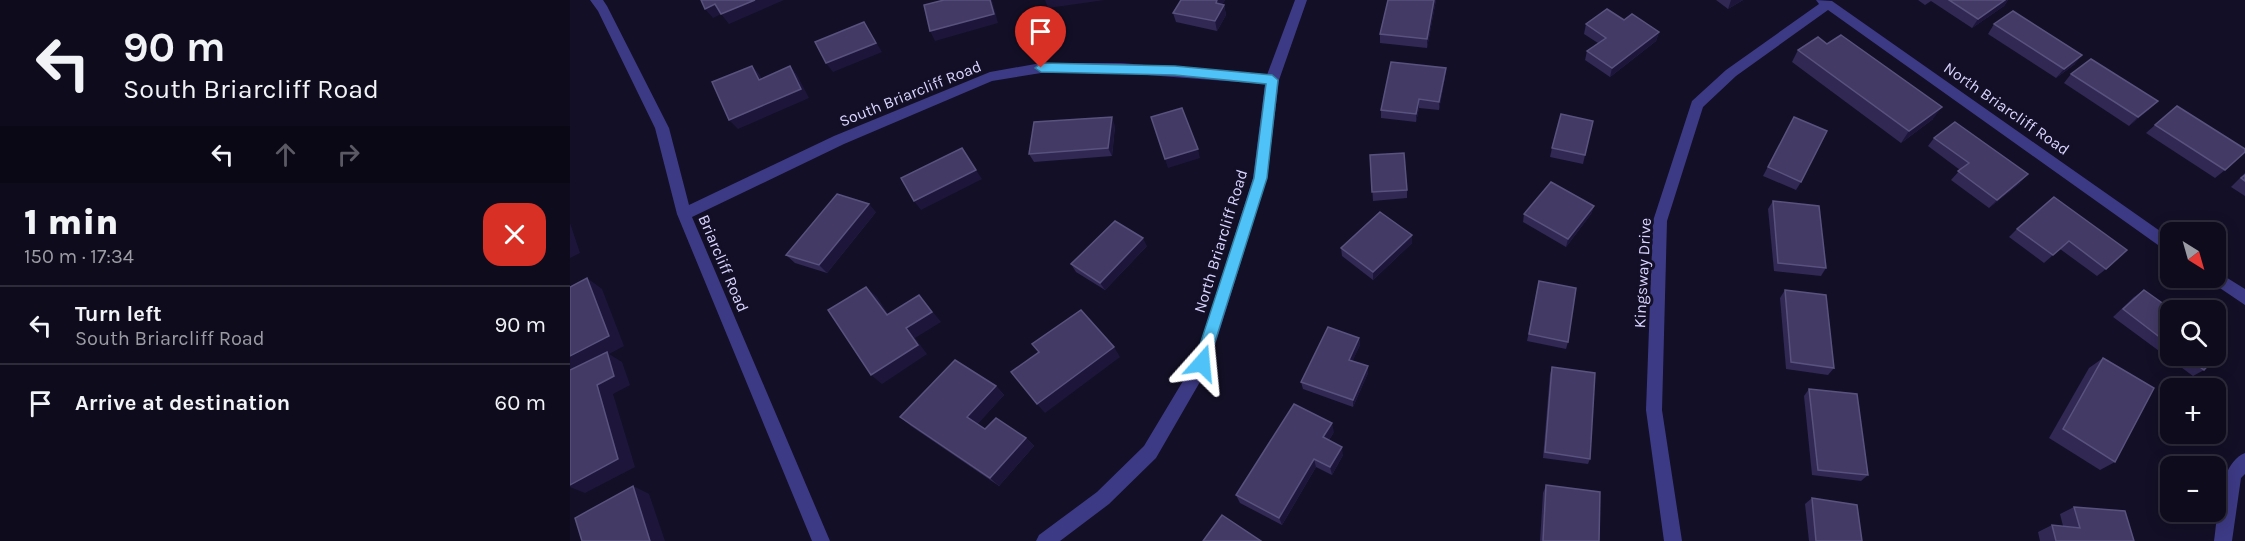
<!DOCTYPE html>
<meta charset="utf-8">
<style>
body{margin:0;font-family:Karla,sans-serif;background:#1c1929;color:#f1f3f6;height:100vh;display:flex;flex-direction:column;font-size:22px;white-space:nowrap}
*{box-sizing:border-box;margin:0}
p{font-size:20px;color:#9b9ba3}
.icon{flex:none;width:33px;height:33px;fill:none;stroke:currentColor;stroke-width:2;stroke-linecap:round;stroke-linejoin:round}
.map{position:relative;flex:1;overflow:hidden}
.details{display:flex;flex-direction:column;background:#0e0b1c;width:570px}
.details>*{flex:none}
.guide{background:#0e0b1c;color:#f1f3f6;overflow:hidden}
.needle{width:39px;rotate:143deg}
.fabs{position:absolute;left:1590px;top:222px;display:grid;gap:12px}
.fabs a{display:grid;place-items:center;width:66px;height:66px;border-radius:12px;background:#0e0b1c;box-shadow:0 3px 15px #0003,0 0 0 2px #2e2b3b;font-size:30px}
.pin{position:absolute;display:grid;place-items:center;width:51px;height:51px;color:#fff;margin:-62px -26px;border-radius:50% 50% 50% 0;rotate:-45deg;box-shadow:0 0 6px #0007}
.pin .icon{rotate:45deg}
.me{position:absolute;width:66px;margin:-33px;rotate:18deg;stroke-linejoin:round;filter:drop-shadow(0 0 4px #0008)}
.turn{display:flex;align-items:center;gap:21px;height:126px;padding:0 24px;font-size:27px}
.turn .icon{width:78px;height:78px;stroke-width:2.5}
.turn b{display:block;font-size:42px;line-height:51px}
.lanes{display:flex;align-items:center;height:57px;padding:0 24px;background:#0003;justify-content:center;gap:30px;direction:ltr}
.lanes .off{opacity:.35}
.round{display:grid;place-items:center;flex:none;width:63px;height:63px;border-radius:18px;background:#1c1929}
.summary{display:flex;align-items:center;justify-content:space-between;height:102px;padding:0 24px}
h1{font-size:36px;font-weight:800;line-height:45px}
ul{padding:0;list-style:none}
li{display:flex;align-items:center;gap:18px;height:78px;padding:0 24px;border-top:2px solid #2e2b3b}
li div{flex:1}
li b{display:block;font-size:22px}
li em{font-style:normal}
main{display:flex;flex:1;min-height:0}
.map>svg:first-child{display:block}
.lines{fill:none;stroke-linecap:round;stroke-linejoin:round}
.minor{fill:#3d3a85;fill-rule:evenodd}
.wall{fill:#312854}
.shaded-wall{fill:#1d163a}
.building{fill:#433a66;stroke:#5a527e;stroke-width:1.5}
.route{fill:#4fc3f7;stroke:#337fa1;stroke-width:1.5}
.labels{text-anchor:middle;stroke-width:6;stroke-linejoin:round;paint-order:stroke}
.street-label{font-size:16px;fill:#d9d4ff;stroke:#130f26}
</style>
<main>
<section class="details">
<div class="guide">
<div class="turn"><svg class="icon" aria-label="left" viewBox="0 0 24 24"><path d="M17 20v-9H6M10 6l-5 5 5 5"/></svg><div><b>90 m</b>South Briarcliff Road</div></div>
<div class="lanes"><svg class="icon" aria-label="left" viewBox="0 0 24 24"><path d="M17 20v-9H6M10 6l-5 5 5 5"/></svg><svg class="icon off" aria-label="ahead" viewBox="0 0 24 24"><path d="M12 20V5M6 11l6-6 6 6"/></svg><svg class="icon off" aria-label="right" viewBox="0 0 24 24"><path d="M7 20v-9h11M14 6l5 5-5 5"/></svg></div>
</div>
<div class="summary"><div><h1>1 min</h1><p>150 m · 17:34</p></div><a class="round" style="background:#d93025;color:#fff"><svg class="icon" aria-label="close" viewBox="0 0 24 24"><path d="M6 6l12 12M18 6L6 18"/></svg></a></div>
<ul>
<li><svg class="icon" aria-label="left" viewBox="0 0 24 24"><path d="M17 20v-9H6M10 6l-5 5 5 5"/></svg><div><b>Turn left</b><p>South Briarcliff Road</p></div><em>90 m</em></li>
<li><svg class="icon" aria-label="arrive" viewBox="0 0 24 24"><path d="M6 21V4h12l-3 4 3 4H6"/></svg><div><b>Arrive at destination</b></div><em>60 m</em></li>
</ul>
</section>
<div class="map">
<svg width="1675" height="541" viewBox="0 0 1675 541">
<rect width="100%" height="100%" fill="#130f26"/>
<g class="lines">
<g class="minor">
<path d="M20,0H33L37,6L99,128L119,205L264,136L420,72L471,63H551L697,75L725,0H737L709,80L697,178L638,368L586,458L539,504L490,541H466L469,535L527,492L574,446L625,361L683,178L695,84L551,73H471L422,81L274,144L122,217L260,541H242L107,214L85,128L28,11Z"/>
<path d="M1246,0L1262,1L1600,238V252L1595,250L1258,10L1166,76L1133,107L1097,221L1092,410L1112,541H1094L1076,410L1083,221L1122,101L1156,70L1249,4Z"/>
<path d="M1646,271L1675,289V305L1641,282L1639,278H1646Z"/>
<path d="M1675,453V474L1671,478L1662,541H1644C1648,515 1648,464 1675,453Z"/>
</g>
</g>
<g class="wall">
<path d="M611,0H655L652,5H654L656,15L647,31L606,22L603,13Z"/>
<path d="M818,0H866L857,48L810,43V34Z"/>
<path d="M1146,0H1173L1158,9Z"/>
<path d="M1348,0H1438L1434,6L1402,28L1361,1L1355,5Z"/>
<path d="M1054,20L1089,32L1086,41L1040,77L1015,60L1017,51L1028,43L1014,34L1016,24Z"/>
<path d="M1424,24L1505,64L1486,78L1418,34Z"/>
<path d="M1228,50L1363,119L1331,143L1222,62Z"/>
<path d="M1501,74L1588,101L1559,126L1494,83Z"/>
<path d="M875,77L869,110L849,108L846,122L811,118V110Z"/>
<path d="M1224,117L1231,182L1226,190L1193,176Z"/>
<path d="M1023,121L1013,164L980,157L982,148Z"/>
<path d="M1585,125L1655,170L1645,178L1576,133Z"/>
<path d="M545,126L542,156L464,162L459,154Z"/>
<path d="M1364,138L1450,183L1419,208L1381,180L1390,170L1358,146Z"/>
<path d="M800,155L837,190V198L803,201Z"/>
<path d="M1675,173V196L1661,187Z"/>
<path d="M1484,197L1536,269L1527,276L1490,249L1474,263L1439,237L1447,229Z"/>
<path d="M1203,201L1256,268L1251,276L1204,271L1198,209Z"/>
<path d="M1024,206L1021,214L996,247L953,222L954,214Z"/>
<path d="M306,212L257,273L225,263L216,255Z"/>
<path d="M842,243L803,280L772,256L771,248Z"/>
<path d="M577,246L535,290L506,272L501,264Z"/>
<path d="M969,281L998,342L996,349L957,341Z"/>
<path d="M1215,290L1264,368L1258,375L1216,369L1210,298Z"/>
<path d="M1574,290L1600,310V356H1646L1634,370L1623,376L1543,317L1564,297Z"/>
<path d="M789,338L790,345L782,361L798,373L783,407L733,389L731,382Z"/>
<path d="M1533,358L1545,462L1530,470L1479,438L1519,368Z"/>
<path d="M982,367L1020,459L1018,464L973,458L980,374Z"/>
<path d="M426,386L434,395L407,424L415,429L456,438L464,446L429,486L341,426L330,417Z"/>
<path d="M1239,389L1298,475L1291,481L1242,475L1234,396Z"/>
<path d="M764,432L759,440L773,455L762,475L746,467L712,525L670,503L666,495Z"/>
<path d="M976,485L1029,541H970L973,493Z"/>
<path d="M1242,498L1292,541H1239L1235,504Z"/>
<path d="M1504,507L1564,541H1470L1468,532L1482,525L1493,526L1490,514Z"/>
</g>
<g class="shaded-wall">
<path d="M185,0H214L159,24L151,14Z"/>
<path d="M420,0H422L428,23L365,41L360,31Z"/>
<path d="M475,0H535L478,8Z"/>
<path d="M647,0H655L648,13L646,3Z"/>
<path d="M864,0H866L857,48V39Z"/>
<path d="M1161,0H1173L1158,9Z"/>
<path d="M1435,0H1438L1434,6L1402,28L1408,19Z"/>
<path d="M145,4L153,13L143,18L135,9Z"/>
<path d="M654,5L656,15L647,31L645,21Z"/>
<path d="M294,22L312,52L263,72L256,63Z"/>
<path d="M1089,32L1086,41L1040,77L1042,68Z"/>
<path d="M1512,55L1505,64L1486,78L1494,69Z"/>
<path d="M182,66L190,75L196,89L189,80Z"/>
<path d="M220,66L227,75L239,98L168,129L159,120Z"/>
<path d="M876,68L875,77L869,110V102Z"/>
<path d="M849,99V108L846,122V114Z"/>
<path d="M1588,101L1579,110L1559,126L1568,117Z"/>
<path d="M1372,107L1363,119L1331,143L1339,131Z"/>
<path d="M542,117L545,126L542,156L538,148Z"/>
<path d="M628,149L630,158L598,168L595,159Z"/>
<path d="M406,170L412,179L351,210L344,201Z"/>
<path d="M1458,174L1450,183L1419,208L1427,200Z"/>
<path d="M299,204L306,212L257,273L249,265Z"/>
<path d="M1024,206L1021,214L996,247L998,239Z"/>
<path d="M0,223L10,253L0,258Z"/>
<path d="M842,235V243L803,280V272Z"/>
<path d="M573,238L577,246L535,290L530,283Z"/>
<path d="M17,278L32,289L54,346L39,354L52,362L60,385L43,394L65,467L15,493L0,487V356Z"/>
<path d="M296,287L307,297L326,326L317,315Z"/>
<path d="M349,295L371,322L345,338L357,354L312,384L301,375Z"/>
<path d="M789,338L790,345L780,367L779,360Z"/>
<path d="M544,347L550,357L475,413L467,404Z"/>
<path d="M798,366V373L783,407V400Z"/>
<path d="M426,386L434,395L406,426L397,417Z"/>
<path d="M762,423L764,432L755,446L753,437Z"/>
<path d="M456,438L464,446L429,486L420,478Z"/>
<path d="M772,447L773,455L762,475L760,467Z"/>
<path d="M744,459L746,467L712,525L709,518Z"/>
<path d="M63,486L79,494L95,541H80Z"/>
</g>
<g class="building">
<path d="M131,0H185L151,14L145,4L135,9Z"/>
<path d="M374,0H420L424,14L360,31L354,5Z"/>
<path d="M611,0H647L646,3L654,5L645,21L603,13Z"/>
<path d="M818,0H864L857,39L810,34Z"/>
<path d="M1379,0H1435L1408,19Z"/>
<path d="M1037,9L1054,20L1062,14L1089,32L1042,68L1017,51L1036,38L1016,24Z"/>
<path d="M1443,11L1512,55L1494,69L1424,24Z"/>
<path d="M294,22L306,43L256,63L245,42Z"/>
<path d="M1271,35L1372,107L1339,131L1228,50L1248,37L1257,44Z"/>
<path d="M1521,59L1588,101L1568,117L1501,74Z"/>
<path d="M821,62L876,68L869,102L849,99L846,114L811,110Z"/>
<path d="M182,66L189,80L220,66L231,89L159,120L142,82Z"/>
<path d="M1607,106L1675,149V152L1655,170L1585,125Z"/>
<path d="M612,108L628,149L595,159L581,117Z"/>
<path d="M991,114L1023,121L1015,155L982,148Z"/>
<path d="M542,117L538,148L459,154L464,122Z"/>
<path d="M1224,117L1257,131L1231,182L1198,167Z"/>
<path d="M1385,122L1458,174L1427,200L1388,171L1399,163L1364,138Z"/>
<path d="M392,148L406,170L344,201L331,178Z"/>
<path d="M834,153L837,190L802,192L800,155Z"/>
<path d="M1675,175V181L1671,178Z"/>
<path d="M981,182L1024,206L998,239L954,214Z"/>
<path d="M267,194L299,204L249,265L216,255Z"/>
<path d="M1484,197L1557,250L1536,269L1499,241L1483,255L1447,229Z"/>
<path d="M1203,201L1249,206L1256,268L1208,263Z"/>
<path d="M810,212L842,235L803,272L771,248Z"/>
<path d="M545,221L573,238L530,283L501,264Z"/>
<path d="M17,278L39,336L0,356V287Z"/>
<path d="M969,281L1006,288L998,342L959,334Z"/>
<path d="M296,287L317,315L349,295L362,312L336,328L348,345L301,375L258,310Z"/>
<path d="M1215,290L1256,295L1264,368L1221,362Z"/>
<path d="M1574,290L1602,310H1600V345L1553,309Z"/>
<path d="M511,310L544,347L467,404L441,372L469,352L462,344Z"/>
<path d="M758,327L789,338L779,360L798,366L783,400L731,382Z"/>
<path d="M1646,342L1654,348L1634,370L1615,356H1646Z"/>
<path d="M37,352L44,376L27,385L48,459L0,485V370Z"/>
<path d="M1533,358L1584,388L1545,462L1493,429Z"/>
<path d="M385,360L426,386L397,417L415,429L426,418L456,438L420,478L330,417Z"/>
<path d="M982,367L1025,373L1020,459L975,452Z"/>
<path d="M1239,389L1287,394L1298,475L1248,470Z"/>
<path d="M724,404L762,423L753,437L772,447L760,467L744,459L709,518L666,495Z"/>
<path d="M976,485L1030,492L1029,541H973Z"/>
<path d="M63,486L80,541H12L5,518Z"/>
<path d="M1242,498L1287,505L1292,541H1246Z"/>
<path d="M1504,507L1555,511L1564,541H1486L1482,525L1510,528Z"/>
<path d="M652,515L691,541H633Z"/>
</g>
<path class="route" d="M471,63L605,66L702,75L708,80L697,178L637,367L632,369L627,367L624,363L684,178L696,84L605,75L471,72L465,68Z"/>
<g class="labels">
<g class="street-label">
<text transform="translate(340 93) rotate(-22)" y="6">South Briarcliff Road</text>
<text transform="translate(1437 108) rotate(35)" y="6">North Briarcliff Road</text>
<text transform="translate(650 241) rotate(-73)" y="6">North Briarcliff Road</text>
<text transform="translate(154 263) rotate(67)" y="6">Briarcliff Road</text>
<text transform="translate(1072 273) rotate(-87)" y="6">Kingsway Drive</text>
</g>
</g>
</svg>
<div class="fabs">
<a><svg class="needle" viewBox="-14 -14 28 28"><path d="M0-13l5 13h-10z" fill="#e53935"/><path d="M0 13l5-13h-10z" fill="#9b9ba3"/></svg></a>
<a><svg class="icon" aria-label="search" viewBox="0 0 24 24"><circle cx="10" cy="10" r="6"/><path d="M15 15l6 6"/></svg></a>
<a>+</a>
<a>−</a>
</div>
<div class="pin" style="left:471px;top:68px;background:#d93025"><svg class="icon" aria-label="arrive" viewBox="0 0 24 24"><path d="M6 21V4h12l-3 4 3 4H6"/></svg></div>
<svg class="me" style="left:632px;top:363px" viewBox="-20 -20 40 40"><path d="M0-17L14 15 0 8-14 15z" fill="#4fc3f7" stroke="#fff" stroke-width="4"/></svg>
</div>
</main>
